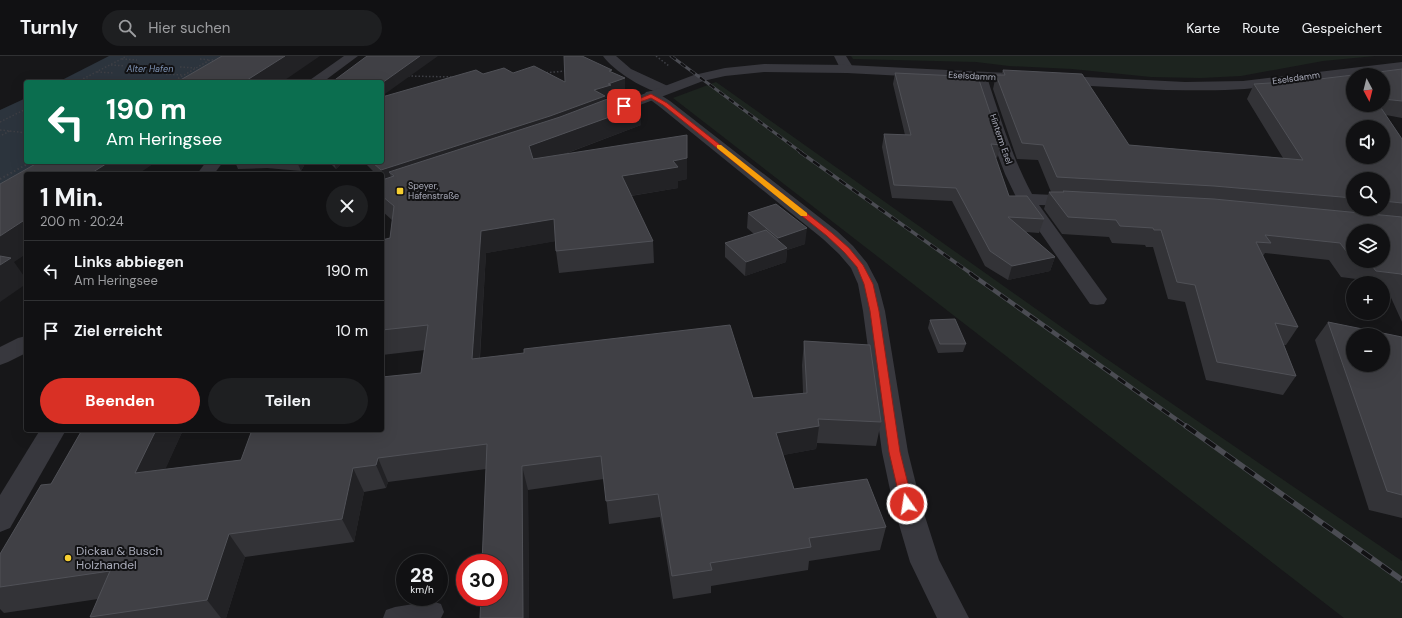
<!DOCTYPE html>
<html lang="de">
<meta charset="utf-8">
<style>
body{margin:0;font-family:"DM Sans",sans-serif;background:#1e1f21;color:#f1f3f6;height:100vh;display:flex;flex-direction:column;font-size:15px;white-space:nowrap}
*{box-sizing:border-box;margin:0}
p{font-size:13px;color:#9c9da0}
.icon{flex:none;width:22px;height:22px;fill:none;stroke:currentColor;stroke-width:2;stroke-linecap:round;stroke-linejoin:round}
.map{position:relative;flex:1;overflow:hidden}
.drawer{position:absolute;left:24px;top:116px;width:360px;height:260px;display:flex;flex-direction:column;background:#111113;border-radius:4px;box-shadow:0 4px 16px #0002,0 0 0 1px #303133}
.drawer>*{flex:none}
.top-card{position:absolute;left:24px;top:24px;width:360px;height:84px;border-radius:4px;box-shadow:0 4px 16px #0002,0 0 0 1px #303133;background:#0b6e4f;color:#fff;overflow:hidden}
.needle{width:26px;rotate:173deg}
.controls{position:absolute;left:1346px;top:12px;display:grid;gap:8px}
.controls a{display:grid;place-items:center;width:44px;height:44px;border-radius:50%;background:#111113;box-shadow:0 4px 16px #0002,0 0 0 1px #303133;font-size:20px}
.speed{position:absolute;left:396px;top:498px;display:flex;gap:8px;font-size:20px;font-weight:700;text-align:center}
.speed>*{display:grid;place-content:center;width:52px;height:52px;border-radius:50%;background:#111113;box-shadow:0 4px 16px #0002,0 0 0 1px #303133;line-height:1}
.speed small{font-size:10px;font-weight:400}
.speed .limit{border:6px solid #d22;background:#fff;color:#111}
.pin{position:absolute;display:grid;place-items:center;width:34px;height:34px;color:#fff;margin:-17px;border-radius:8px;box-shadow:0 2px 6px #0006}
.me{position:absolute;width:44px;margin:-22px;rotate:347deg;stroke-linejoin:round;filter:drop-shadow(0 0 3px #0008)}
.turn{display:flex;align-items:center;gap:14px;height:84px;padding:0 16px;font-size:18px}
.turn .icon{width:52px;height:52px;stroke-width:2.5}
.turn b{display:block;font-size:28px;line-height:34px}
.round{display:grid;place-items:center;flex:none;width:42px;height:42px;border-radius:21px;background:#1e1f21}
.headline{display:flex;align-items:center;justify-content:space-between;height:68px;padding:0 16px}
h1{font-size:24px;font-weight:700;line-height:30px}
.primary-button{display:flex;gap:8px;margin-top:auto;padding:8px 16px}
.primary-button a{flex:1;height:46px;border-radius:24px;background:#d93025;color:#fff;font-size:16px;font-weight:700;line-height:46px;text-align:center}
.primary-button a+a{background:#1e1f21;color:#f1f3f6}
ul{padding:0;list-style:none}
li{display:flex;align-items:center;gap:12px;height:60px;padding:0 16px;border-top:1px solid #303133}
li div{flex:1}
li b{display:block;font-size:15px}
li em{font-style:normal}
header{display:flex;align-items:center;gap:24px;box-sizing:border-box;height:56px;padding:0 20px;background:#111113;border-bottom:1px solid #303133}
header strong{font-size:19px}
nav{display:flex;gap:22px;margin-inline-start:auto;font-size:14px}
.search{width:280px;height:36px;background:#1e1f21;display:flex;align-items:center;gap:10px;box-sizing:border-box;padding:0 14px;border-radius:22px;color:#9c9da0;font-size:15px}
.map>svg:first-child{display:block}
.green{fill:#1d241f}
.water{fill:#2c343d}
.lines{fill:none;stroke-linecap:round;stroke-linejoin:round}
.path-far1{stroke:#3e3f45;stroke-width:1.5;stroke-dasharray:1.5 2;stroke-linecap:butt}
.path{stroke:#3e3f45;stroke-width:2;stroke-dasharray:1.5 2.5;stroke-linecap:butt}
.service{fill:#38383e;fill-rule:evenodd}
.pedestrian{fill:#38383e;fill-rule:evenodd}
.minor{fill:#38383e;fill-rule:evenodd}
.tertiary{fill:#38383e;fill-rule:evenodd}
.rail-far3-casing{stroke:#4b4c53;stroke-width:3}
.rail-far2-casing{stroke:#4b4c53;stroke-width:3.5}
.rail-far1-casing{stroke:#4b4c53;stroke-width:4.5}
.rail-casing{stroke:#4b4c53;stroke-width:5.5}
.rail-far3{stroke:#121214;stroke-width:2;stroke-dasharray:6;stroke-linecap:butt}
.rail-far2{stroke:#121214;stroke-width:2.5;stroke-dasharray:8;stroke-linecap:butt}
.rail-far1{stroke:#121214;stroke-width:3;stroke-dasharray:9;stroke-linecap:butt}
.rail{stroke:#121214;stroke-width:4;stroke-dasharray:12;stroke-linecap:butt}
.wall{fill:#333337;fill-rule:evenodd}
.shaded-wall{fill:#222225}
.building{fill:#404045;stroke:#505157;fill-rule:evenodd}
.route{fill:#d93025;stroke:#8d1f18}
.slow{fill:#f59e0b}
.poi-dot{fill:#f7cf31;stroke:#121214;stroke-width:1.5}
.labels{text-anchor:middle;stroke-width:4;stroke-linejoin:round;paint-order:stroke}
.far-water-label{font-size:9px;font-style:italic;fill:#7f94b5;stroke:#121214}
.far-street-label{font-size:9px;fill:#a9abb9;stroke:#121214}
.far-poi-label{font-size:9px;fill:#a9abb9;stroke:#121214;text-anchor:start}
.near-poi-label{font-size:12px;fill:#a9abb9;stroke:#121214;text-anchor:start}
</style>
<header>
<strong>Turnly</strong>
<div class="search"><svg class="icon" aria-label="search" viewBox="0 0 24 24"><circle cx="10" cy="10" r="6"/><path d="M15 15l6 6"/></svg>Hier suchen</div>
<nav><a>Karte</a><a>Route</a><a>Gespeichert</a></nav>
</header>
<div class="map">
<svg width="1402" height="562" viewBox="0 0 1402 562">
<rect width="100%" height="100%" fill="#171719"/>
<g class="green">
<path d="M851,0H1375L1323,5L1241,20L1201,22L1151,21L1072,13L1009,10L976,6L853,3Z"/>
<path d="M716,26L1098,297L1402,505V562H1344L673,42Z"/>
</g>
<g class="water">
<path d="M109,0H243L181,26H58Z"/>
<path d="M26,42V106H53L26,118L0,136V54Z"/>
</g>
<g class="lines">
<g class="path-far1">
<path d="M656,0L669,10"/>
<path d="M122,3L137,4"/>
<path d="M200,3L210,4"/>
<path d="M111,9L125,10"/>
<path d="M180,11L195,12"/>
<path d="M97,16L114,17"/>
<path d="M543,17L566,15"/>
<path d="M166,18L183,19"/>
<path d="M408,20L454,21"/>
<path d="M83,23L105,25"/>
<path d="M77,26L127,0"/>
<path d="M172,26L210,4H217"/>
<path d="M0,66L26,53"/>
<path d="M0,74L10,75L0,80"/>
<path d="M10,75L26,77"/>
</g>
<path class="path" d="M0,123L31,106"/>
<path class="service" d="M432,545L441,548L444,556L441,562H383L386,554L395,551Z"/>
<path class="pedestrian" d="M26,280V297L8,306L0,309V291L18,282Z"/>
<g class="minor">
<path d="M603,0H616L631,13L670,31L672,34L670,37C653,41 612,14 603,0Z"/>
<path d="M834,0H846L854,13L852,16H842Z"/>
<path d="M980,17L985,18L987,21C1000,61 1012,101 1032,138L1076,140L1082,141L1085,145L1082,149L1076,150L1039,149L1107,243L1104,248L1097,249L1090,248L1017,143L1005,118L991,81L973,21L975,18Z"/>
<path d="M651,35L656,36L670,45L837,175L853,190L867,207L878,228L885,255L908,396L921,448L939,504L969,562H937L910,506L893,448L882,396L863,255L858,228L851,212L839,198L823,183L660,51L644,39L646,36Z"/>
</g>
<g class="tertiary">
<path d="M344,0H358L323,26H307Z"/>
<path d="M1402,6V14C1349,18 1298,28 1245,33C1219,35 1192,34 1166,34L847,17L764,16L725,20L703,25L611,60L606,61L601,60L599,57L601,54L694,19L725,12L764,8L847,9L1185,26L1243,25Z"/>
<path d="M206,106H223L214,118H197Z"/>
<path d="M40,374H66L10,472L0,476V439Z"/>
</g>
<defs>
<path id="rail-far3" d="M671,0L802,97"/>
<path id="rail-far2" d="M800,96L973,219"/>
<path id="rail-far1" d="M971,218L1187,371"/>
<path id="rail" d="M1186,370L1402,524"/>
</defs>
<use href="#rail-far3" class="rail-far3-casing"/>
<use href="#rail-far2" class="rail-far2-casing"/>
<use href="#rail-far1" class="rail-far1-casing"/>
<use href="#rail" class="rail-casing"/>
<use href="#rail-far3" class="rail-far3"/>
<use href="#rail-far2" class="rail-far2"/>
<use href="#rail-far1" class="rail-far1"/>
<use href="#rail" class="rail"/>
</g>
<g class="wall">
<path d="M1402,13V62L1386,59L1402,83V266L1388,235H1383V227H1359L1356,223L1341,221L1329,204L1265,197L1263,200L1298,271L1286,289H1284L1296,320L1283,339L1206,324L1185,246L1168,243L1153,191H1146L1145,189L1112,187L1109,181L1062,178L1044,153L1049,136H1051L1038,104L1017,103L993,33L996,19H1001L1003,14L1129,89L1283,102L1247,43L1254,28L1353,49H1383V19ZM1353,123H1383V153H1353ZM1353,175L1383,205H1353Z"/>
<path d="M612,16L625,33L611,38L612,40L605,42V44L641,69L565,98L687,123L678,125V132L631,140L653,185L654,207L559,217L556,195L555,185L486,197L480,302L753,342L803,337L802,309L804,285L881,366L876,390L817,387L816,393L783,399L794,433L886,471L880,494L809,505L808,514L711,530V537L673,543L660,461L609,468L604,423L528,434L529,562H480L486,413L388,426L386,432L364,436L354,486L245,501L226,562H91L90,561L98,543L4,557L0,553V498L51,428L82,374H183L165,413L241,404L421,317L425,294L382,299V184L390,182L392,164L382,155V118H376L364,106H382L483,18L513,17L565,26Z"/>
<path d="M895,17L1001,89L997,102L995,101L1009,140L1044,163L1039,177L1026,176L1055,201L1050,215L1008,224L985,210L952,145L892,142L882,91L884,78L905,79L893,28Z"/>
<path d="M235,106H306L301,115L267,112L238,113Z"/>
<path d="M329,106H343L336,113Z"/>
<path d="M748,157L805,188L787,194L786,206L745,220L725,201V187L754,178L747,172Z"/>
<path d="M930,264L966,288L963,296L938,297L928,272Z"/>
<path d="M1328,266L1402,281V462L1369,454L1315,284Z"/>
</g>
<g class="shaded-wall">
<path d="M285,0H320L282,26H244Z"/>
<path d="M420,0H438L382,40V27Z"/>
<path d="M625,22V33L611,38L612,40L605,42L606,51L394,120L389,116L392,124L385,127L381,114L594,34L608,28Z"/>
<path d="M640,50L641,69L532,110L529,90Z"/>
<path d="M687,102V123L678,125V132L623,141L622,120L673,105Z"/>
<path d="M109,106H156L138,118H90Z"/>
<path d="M297,106H306L301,115Z"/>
<path d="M334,106H343L336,113Z"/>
<path d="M26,163V198L14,206L26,223V228L0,246V180Z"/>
<path d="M554,163L557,185L486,197L478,327L472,303L481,175Z"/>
<path d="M807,172L805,188L787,194L786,206L745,220L746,206L777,196L778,182Z"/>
<path d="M1055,201L1050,215L1008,224L1012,210Z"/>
<path d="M819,370L816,393L773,401L776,377Z"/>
<path d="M156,374H183L153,441L135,417Z"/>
<path d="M378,402L388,426L386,432L376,409Z"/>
<path d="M522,410L528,434L529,562H523Z"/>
<path d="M353,412L364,436L354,486L342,463Z"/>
<path d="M229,478L245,501L226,562H221L207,544Z"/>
</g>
<g class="building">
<path d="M222,0H285L244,26H177Z"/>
<path d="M367,0H420L382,27V26H332Z"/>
<path d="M564,0H582L612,14L609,15L625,22L608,28L611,29L594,34L605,40L550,60L381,114L372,106H382V41L476,14L483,18L504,12L513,17L534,10L565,26Z"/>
<path d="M1402,13V45L1383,43V19H1355Z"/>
<path d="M1003,14L1082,18L1129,89L1303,104L1254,28L1303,25L1353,19V49H1379L1402,83V147L1383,145V123H1353V142L1214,130L1057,121L1043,89L1022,87L996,19H1005ZM1353,71H1383V101H1353Z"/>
<path d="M895,17L978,21L1001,89L991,88L1009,140H1027L1044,163L1008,161L1055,201L1012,210L990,195L956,132L894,129L884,78L911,79Z"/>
<path d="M618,39L640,50L529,90L533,103L687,79V102L673,105L678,111L622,120L653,185L556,195L554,163L481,175L472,303L524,297V293L730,269L753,342L807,337L804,285L870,289L881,366L818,363L819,370L776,377L794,433L867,423L886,471L809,482L811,491L710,507L712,514L672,520L658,438L606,445L601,400L522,410L523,562H480L481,541H499V507H482L487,388L378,402L376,409L353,412L342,463L229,478L207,544L90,561L110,515L0,531V498L41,429L51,428L82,374H156L135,417L241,404L252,374H382V321L421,317L428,269L382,274V184L390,182L394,150L382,140V124L394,120L389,116L560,61Z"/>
<path d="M39,106H109L90,118H26V163L0,180V128Z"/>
<path d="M1063,135L1214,143L1402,161V219L1401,218L1376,215L1368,205H1365H1383V175H1353V204L1340,187L1265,179L1271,187L1256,186L1298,271L1275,267L1296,320L1217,306L1195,229L1177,226L1161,174H1154L1153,172L1120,170L1116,164L1068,161L1049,136H1064Z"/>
<path d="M776,148L807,172L778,182L748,157Z"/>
<path d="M766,174L787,192L746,206L725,187Z"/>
<path d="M0,200L11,202L0,209Z"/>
<path d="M955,263L966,288H940L930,264Z"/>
<path d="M1328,266L1402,281V439L1387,435ZM1353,279H1383V309H1353Z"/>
</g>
<path class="route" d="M651,38L667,47L832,177L849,192L863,209L873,228L879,255L900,396L913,448L911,452L907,453L903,452L901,448L889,396L870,255L864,228L857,211L844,196L827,180L663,49L651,42L626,51L621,50Z"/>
<path class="slow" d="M717,89H721L807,157V160H801L717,92Z"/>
<g class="poi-dot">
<rect x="396" y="131" width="8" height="8" rx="2"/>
<circle cx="68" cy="502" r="4"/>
</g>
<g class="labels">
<g class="far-water-label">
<text x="150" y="16">Alter Hafen</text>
</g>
<g class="far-street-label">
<text transform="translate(972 20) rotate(3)" y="3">Eselsdamm</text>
<text transform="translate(1296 22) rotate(-8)" y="3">Eselsdamm</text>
<text transform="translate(1001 83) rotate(71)" y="3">Hinterm Esel</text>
</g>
<g class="far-poi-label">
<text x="408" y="133">Speyer,<tspan x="408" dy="10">Hafenstraße</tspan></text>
</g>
<g class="near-poi-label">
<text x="76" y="499">Dickau &amp; Busch<tspan x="76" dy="14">Holzhandel</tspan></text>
</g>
</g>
</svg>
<div class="controls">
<a><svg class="needle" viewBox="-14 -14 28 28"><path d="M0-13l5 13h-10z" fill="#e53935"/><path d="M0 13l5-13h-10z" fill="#9c9da0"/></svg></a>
<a><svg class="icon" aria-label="sound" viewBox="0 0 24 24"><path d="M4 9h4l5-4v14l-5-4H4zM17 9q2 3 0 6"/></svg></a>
<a><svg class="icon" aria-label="search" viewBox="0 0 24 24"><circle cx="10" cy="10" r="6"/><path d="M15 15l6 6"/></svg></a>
<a><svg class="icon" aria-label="layers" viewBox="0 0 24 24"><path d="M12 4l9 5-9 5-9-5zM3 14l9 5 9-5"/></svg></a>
<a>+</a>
<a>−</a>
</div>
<div class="speed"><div>28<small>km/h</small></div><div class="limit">30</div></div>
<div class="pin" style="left:624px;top:50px;background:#d93025"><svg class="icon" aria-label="arrive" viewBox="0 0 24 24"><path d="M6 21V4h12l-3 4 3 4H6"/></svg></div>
<svg class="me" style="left:907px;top:448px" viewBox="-20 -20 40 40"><circle r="17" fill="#d93025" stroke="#fff" stroke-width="3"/><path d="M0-11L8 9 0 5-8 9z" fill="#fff"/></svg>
<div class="top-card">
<div class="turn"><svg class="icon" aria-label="left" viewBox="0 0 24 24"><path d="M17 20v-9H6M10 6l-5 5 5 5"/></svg><div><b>190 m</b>Am Heringsee</div></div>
</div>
<section class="drawer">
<div class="headline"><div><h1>1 Min.</h1><p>200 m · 20:24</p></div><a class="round"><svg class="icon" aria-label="close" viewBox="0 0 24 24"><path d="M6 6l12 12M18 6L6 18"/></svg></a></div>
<ul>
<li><svg class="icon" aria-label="left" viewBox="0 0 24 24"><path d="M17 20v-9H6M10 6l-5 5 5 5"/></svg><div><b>Links abbiegen</b><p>Am Heringsee</p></div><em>190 m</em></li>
<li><svg class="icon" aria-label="arrive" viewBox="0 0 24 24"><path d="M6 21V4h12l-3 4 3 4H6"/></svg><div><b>Ziel erreicht</b></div><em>10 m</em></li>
</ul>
<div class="primary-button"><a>Beenden</a><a>Teilen</a></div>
</section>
</div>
